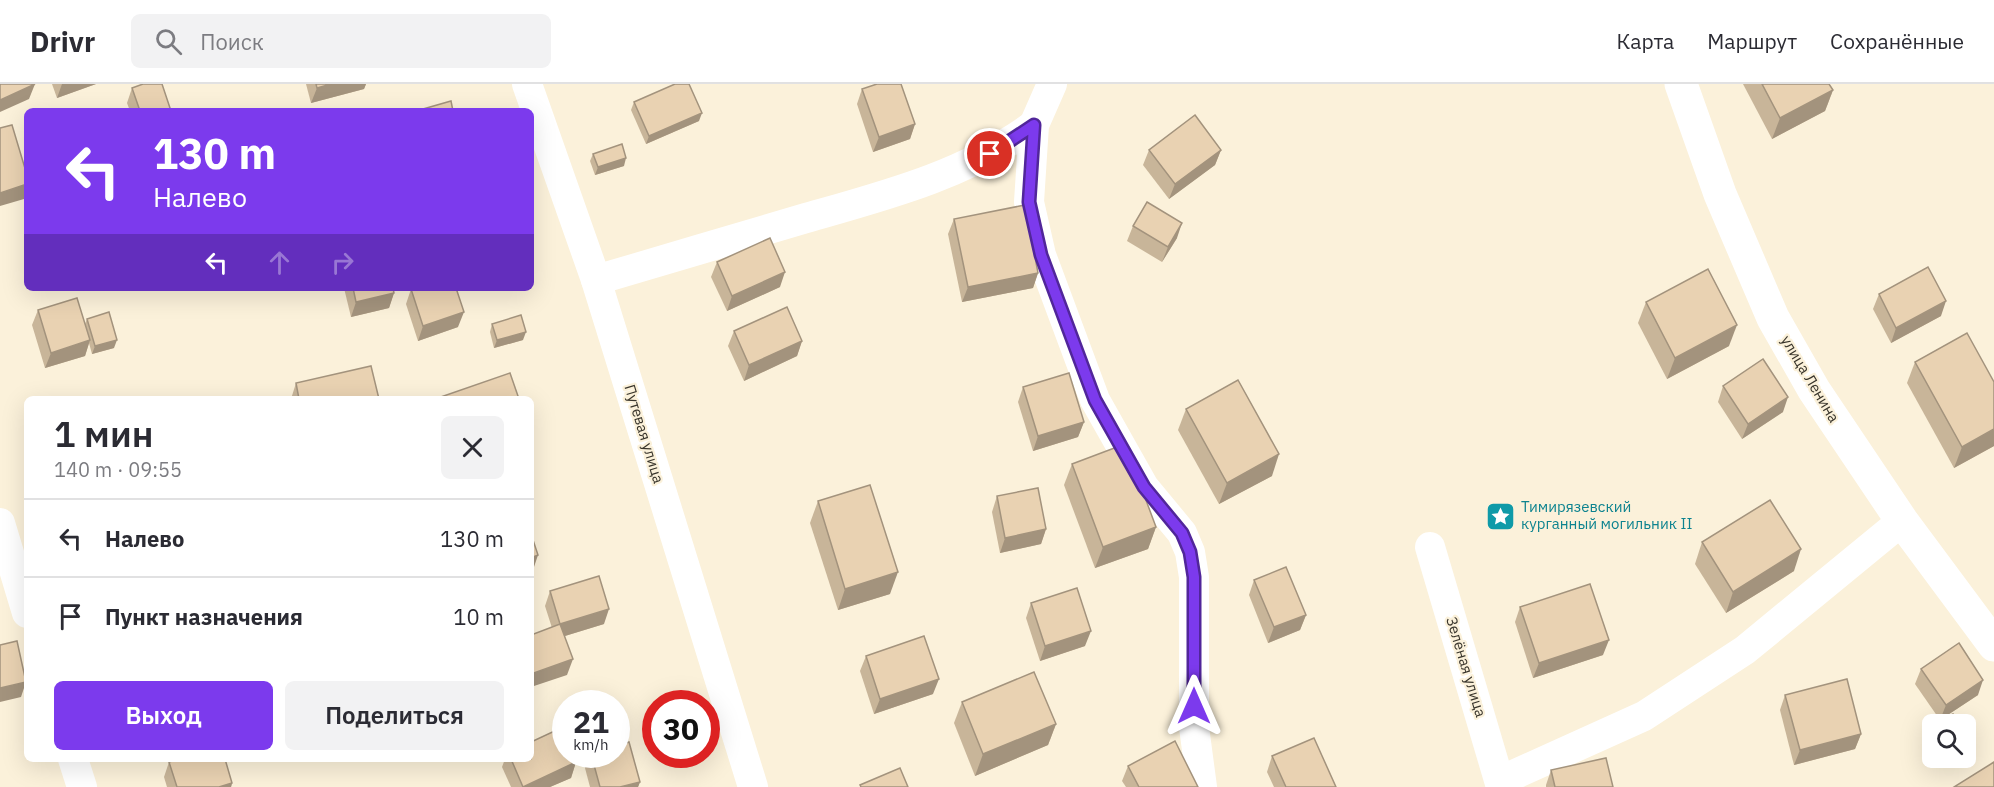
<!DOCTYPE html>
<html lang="ru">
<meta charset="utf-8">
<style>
body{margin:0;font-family:"IBM Plex Sans",sans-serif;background:#f2f2f3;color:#2b2b33;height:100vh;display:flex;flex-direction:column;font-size:22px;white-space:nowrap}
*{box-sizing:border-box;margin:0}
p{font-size:20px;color:#7c7c81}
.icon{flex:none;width:33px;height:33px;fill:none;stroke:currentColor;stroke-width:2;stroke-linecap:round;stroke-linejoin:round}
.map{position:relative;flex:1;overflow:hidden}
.side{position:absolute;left:24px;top:312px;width:510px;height:366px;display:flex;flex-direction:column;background:#fff;border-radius:9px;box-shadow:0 6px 24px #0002}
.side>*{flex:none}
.banner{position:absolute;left:24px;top:24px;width:510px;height:183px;border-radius:9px;box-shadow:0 6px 24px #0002;background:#7c3aed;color:#fff;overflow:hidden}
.tools{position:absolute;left:1922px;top:630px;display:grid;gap:12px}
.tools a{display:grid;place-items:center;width:54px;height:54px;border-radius:9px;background:#fff;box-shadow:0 6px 24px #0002;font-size:30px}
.speed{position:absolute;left:552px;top:606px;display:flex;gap:12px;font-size:30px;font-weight:700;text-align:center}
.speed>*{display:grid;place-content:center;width:78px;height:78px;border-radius:50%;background:#fff;box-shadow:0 6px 24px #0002;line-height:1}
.speed small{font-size:15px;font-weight:400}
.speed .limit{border:9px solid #d22;background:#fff;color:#111}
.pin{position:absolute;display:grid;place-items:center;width:51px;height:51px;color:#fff;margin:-26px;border:3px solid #fff;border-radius:50%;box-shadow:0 2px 6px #0007}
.me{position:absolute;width:66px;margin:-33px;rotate:0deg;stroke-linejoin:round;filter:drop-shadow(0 0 4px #0008)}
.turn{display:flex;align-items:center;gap:21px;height:126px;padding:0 30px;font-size:27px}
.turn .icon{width:78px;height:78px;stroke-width:2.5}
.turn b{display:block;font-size:42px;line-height:51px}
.lanes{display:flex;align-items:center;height:57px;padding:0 30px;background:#0003;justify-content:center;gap:30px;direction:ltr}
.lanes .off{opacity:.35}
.round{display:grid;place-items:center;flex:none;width:63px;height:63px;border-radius:9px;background:#f2f2f3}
.summary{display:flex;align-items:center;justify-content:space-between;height:102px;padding:0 30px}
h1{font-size:36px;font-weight:600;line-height:45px}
.button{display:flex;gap:12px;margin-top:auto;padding:12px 30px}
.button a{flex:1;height:69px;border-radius:9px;background:#7c3aed;color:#fff;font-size:24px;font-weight:600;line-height:69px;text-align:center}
.button a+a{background:#f2f2f3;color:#2b2b33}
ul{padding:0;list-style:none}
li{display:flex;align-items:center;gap:18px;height:78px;padding:0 30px;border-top:2px solid #e1e1e2}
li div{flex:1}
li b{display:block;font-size:22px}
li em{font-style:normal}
header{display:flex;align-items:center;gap:36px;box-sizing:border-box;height:84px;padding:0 30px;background:#fff;border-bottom:2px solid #e1e1e2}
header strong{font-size:28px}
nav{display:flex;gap:33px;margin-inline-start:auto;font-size:21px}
.search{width:420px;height:54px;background:#f2f2f3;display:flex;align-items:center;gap:15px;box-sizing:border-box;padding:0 21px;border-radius:9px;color:#7c7c81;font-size:22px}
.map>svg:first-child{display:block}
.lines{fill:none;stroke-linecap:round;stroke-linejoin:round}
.street{stroke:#fff;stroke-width:30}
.secondary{stroke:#fff;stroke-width:33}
.wall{fill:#c8b599}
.shaded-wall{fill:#a3937d}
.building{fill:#e9d2b2;stroke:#a3937d;stroke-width:1.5}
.route-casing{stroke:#51269a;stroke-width:15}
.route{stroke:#7c3aed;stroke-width:10}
.labels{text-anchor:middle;stroke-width:4.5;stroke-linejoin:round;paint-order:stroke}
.street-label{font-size:15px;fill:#38342b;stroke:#fbf1da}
.culture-label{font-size:15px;fill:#0d838f;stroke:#fbf1da;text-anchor:start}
</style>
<header>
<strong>Drivr</strong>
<div class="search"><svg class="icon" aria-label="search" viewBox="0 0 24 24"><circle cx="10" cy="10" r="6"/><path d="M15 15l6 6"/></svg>Поиск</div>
<nav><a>Карта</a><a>Маршрут</a><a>Сохранённые</a></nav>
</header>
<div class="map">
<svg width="1994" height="703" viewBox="0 0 1994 703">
<rect width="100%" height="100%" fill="#fbf1da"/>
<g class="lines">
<g class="street">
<path d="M527,0L596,196L753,703"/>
<path d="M1052,0L1034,41L1029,118L1041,171L1095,316L1144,403L1182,449L1190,468L1194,493V643L1202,703"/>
<path d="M596,196C666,175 736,155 806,134C887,111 965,91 1034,41"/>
<path d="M0,439L27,529"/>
<path d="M1430,463L1501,703"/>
<path d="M73,675L82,703"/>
<path d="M1500,697L1644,632L1745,566L1902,437"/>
</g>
<path class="secondary" d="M1681,0L1720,110L1773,234L1814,306L1902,437L1994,561"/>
</g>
<g class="wall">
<path d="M52,0H96L57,14Z"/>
<path d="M306,0H366L364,5L311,19Z"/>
<path d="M1743,0H1829L1833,6L1825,27L1772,55Z"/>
<path d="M132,4L171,27H130L127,19Z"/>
<path d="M862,5L915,40L910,55L873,68L857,20Z"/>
<path d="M634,18L699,37L646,60L631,26Z"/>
<path d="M1149,66H1221L1215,81L1169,115L1143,81Z"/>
<path d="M593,70L624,82L595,91L590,77Z"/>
<path d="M954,135L1038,189L1033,204L962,218L948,150Z"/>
<path d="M1133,142L1177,154L1162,178L1127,157Z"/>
<path d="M717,178L780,203L727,227L711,193Z"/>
<path d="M344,204H393L394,209L389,224L351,233Z"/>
<path d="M411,205L458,243L418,257L406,220Z"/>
<path d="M1879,210L1941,232L1891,259L1873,225Z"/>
<path d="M1646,218L1729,262L1667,295L1638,239Z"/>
<path d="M38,226L85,240L87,235L114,264L92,270L89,259L85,272L45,284L32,241Z"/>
<path d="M492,240L523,256L494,264L490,248Z"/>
<path d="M734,247L802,257L797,272L744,297L728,262Z"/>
<path d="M1915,278L1994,298V362L1954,384L1907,299Z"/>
<path d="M296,299L379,315H291Z"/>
<path d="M1723,302L1783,328L1742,355L1718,318Z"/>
<path d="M1023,303L1084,338L1078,353L1033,367L1018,318Z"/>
<path d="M1186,325L1272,392L1219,420L1178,346Z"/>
<path d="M1072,380L1156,443L1148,465L1095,484L1064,401Z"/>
<path d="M997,412L1046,445L1041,460L1000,469L992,428Z"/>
<path d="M818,417L890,510L838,526L810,439Z"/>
<path d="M1702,458L1794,487L1726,529L1695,480Z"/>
<path d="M1254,496L1306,531L1300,546L1268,559L1249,511Z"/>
<path d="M550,507L604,540L565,552L567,591L545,522Z"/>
<path d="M1031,519L1085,562L1040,577L1026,534Z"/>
<path d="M1520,523L1603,571L1533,594L1515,538Z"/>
<path d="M866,572L933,610L874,630L860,587Z"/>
<path d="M1921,585L1978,611L1940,636L1915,600Z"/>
<path d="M1785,611L1861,650L1855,665L1794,681L1780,626Z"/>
<path d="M962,618L1056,640L1048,661L975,692L954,639Z"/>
<path d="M1932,641V658L1928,650L1931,642Z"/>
<path d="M590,670H616L640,698L638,703H590L585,684Z"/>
<path d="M1272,672L1336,703H1274L1267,688Z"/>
<path d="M1940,674H1955L1944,680Z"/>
<path d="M505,675H531L576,678L571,694L550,703H511L502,683Z"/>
<path d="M169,678L232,699L231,703H167L164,693Z"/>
<path d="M1128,682L1198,703H1126L1122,697Z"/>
<path d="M1551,686L1613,703H1546V701Z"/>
</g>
<g class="shaded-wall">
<path d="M35,0L29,15L0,28V16Z"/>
<path d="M62,0H96L57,14Z"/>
<path d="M331,0H366L364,5L311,19L317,4Z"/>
<path d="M1833,6L1825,27L1772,55L1780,34Z"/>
<path d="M702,29L699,37L646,60L649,52Z"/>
<path d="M915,40L910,55L873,68L879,53Z"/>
<path d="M1221,66L1215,81L1169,115L1175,100Z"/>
<path d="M626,74L624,82L595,91L598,83Z"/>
<path d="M27,100V107L24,115L0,122V109Z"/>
<path d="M1182,139L1177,154L1162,178L1168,163Z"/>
<path d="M785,188L780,203L727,227L732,212Z"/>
<path d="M1038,189L1033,204L962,218L968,203Z"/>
<path d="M394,209L389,224L351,233L356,218Z"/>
<path d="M1946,217L1941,232L1891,259L1896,244Z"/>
<path d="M464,228L458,243L418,257L423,242Z"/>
<path d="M1737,241L1729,262L1667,295L1675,274Z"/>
<path d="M526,248L523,256L494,264L497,256Z"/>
<path d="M90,256L85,272L45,284L51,269Z"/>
<path d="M117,256L114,264L92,270L95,262Z"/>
<path d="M802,257L797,272L744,297L749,281Z"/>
<path d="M1788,313L1783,328L1742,355L1748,340Z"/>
<path d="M1084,338L1078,353L1033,367L1038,352Z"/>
<path d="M1994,345V362L1954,384L1962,363Z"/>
<path d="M1279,370L1272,392L1219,420L1227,399Z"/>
<path d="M1156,443L1148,465L1095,484L1103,463Z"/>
<path d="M1046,445L1041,460L1000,469L1005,454Z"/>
<path d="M1801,465L1794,487L1726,529L1733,508Z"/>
<path d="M538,471L533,486L531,487V474Z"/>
<path d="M898,488L890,510L838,526L845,505Z"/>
<path d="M609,525L604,540L555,555L560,540Z"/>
<path d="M1306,531L1300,546L1268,559L1274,543Z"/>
<path d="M1091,547L1085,562L1040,577L1045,562Z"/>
<path d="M1609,556L1603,571L1533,594L1539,579Z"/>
<path d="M573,575L567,591L531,603V590Z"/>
<path d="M939,595L933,610L874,630L880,615Z"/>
<path d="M1983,596L1978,611L1940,636L1946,621Z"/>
<path d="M26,598L21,613L0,618V604Z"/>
<path d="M1056,640L1048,661L975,692L983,670Z"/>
<path d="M1861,650L1855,665L1794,681L1800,666Z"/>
<path d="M1969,659L1967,667L1965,668V662Z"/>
<path d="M1946,674H1955L1944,680Z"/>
<path d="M576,678L571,694L550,703H523Z"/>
<path d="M640,698L638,703H620Z"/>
<path d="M232,699L231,703H219Z"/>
</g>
<g class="building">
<path d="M0,0H35L0,16Z"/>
<path d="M143,0H162L171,27H140L132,4Z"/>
<path d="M316,0H331L317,4Z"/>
<path d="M675,0H689L702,29L649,52L634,18Z"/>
<path d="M877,0H901L915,40L879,53L862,5Z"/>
<path d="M1762,0H1829L1833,6L1780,34Z"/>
<path d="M451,17L453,27H416Z"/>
<path d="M1195,31L1221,66L1175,100L1149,66Z"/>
<path d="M12,41L27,91V100L0,109V44Z"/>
<path d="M622,60L626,74L598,83L593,70Z"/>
<path d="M1147,118L1182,139L1168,163L1133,142Z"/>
<path d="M1025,121L1038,189L968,203L954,135Z"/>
<path d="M770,154L785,188L732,212L717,178Z"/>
<path d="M1928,183L1946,217L1896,244L1879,210Z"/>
<path d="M1708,185L1737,241L1675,274L1646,218Z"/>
<path d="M353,204H393L394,209L356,218Z"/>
<path d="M414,204H456L464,228L423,242L411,205Z"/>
<path d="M77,214L90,256L51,269L38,226Z"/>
<path d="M787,223L802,257L749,281L734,247Z"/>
<path d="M109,228L117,256L95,262L87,235Z"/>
<path d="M521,231L526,248L497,256L492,240Z"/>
<path d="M1967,249L1994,298V345L1962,363L1915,278Z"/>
<path d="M1763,275L1788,313L1748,340L1723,302Z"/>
<path d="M371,282L379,315H299L296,299Z"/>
<path d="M510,289L519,315H435Z"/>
<path d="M1069,289L1084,338L1038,352L1023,303Z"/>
<path d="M1238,296L1279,370L1227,399L1186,325Z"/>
<path d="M1125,360L1156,443L1103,463L1072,380Z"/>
<path d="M870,401L898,488L845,505L818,417Z"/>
<path d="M1038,404L1046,445L1005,454L997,412Z"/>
<path d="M1770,416L1801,465L1733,508L1702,458Z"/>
<path d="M531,450L538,471L531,474Z"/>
<path d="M1286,483L1306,531L1274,543L1254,496Z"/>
<path d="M599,492L609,525L560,540L550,507Z"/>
<path d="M1590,500L1609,556L1539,579L1520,523Z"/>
<path d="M1077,504L1091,547L1045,562L1031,519Z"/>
<path d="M560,540L573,575L531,590V551Z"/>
<path d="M924,552L939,595L880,615L866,572Z"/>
<path d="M17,557L26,598L0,604V561Z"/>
<path d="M1959,559L1983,596L1946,621L1921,585Z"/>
<path d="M1034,588L1056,640L983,670L962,618Z"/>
<path d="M1847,595L1861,650L1800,666L1785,611Z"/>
<path d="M1953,630L1959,640H1933Z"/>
<path d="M561,644L566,654V670H573L576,678L523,703L511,675H531V658Z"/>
<path d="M1965,651L1969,659L1965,662Z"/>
<path d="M1314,654L1336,703H1286L1272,672Z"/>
<path d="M1175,657L1198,703H1139L1128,682Z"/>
<path d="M629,658L640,698L620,703H600L591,670H616V662Z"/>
<path d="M1606,674L1613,703H1555L1551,686Z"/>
<path d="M179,675H225L232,699L219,703H177L169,678Z"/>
<path d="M1994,678V703H1954Z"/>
<path d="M900,684L908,703H861L860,701Z"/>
</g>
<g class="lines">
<defs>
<path id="route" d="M990,70L1034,41L1029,118L1041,171L1095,316L1144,403L1182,449L1190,468L1194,493V622"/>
</defs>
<use href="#route" class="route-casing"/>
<use href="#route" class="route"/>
</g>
<defs>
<symbol id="sight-square" viewBox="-11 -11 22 22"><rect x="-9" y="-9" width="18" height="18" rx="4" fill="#0f9aa8" stroke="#fbf1da"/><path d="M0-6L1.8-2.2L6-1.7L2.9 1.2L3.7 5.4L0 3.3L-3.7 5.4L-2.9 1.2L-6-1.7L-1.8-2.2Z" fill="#fff"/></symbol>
</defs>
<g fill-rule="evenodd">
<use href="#sight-square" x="1484" y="416" width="33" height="33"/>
</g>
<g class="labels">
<g class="street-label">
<text transform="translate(1810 295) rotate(59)" y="5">улица Ленина</text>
<text transform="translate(644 350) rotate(73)" y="5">Путевая улица</text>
<text transform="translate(1466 583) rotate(73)" y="5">Зелёная улица</text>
</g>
<g class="culture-label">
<text x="1521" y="428">Тимирязевский<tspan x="1521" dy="17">курганный могильник II</tspan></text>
</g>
</g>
</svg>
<div class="tools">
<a><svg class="icon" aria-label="search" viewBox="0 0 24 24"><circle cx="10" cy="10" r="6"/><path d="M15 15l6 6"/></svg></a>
</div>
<div class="speed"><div>21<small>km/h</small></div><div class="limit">30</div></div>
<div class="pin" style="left:990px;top:70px;background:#d93025"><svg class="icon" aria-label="arrive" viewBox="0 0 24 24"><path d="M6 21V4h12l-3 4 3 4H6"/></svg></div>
<svg class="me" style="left:1194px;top:622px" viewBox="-20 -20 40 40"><path d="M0-17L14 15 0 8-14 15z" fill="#7c3aed" stroke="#fff" stroke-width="4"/></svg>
<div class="banner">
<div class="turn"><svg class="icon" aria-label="left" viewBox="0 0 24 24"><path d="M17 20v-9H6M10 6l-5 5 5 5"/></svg><div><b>130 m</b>Налево</div></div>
<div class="lanes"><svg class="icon" aria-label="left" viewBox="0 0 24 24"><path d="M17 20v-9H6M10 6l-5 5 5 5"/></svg><svg class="icon off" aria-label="ahead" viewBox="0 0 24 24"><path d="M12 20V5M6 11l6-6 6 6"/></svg><svg class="icon off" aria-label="right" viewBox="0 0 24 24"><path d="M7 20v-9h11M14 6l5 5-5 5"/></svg></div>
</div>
<section class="side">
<div class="summary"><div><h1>1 мин</h1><p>140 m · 09:55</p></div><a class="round"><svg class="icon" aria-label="close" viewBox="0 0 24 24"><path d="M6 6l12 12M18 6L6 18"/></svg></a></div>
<ul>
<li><svg class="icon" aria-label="left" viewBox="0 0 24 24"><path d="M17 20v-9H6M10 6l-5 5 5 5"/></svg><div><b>Налево</b></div><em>130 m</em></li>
<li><svg class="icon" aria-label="arrive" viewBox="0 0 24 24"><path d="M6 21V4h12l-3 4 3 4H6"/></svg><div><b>Пункт назначения</b></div><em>10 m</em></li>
</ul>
<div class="button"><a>Выход</a><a>Поделиться</a></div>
</section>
</div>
